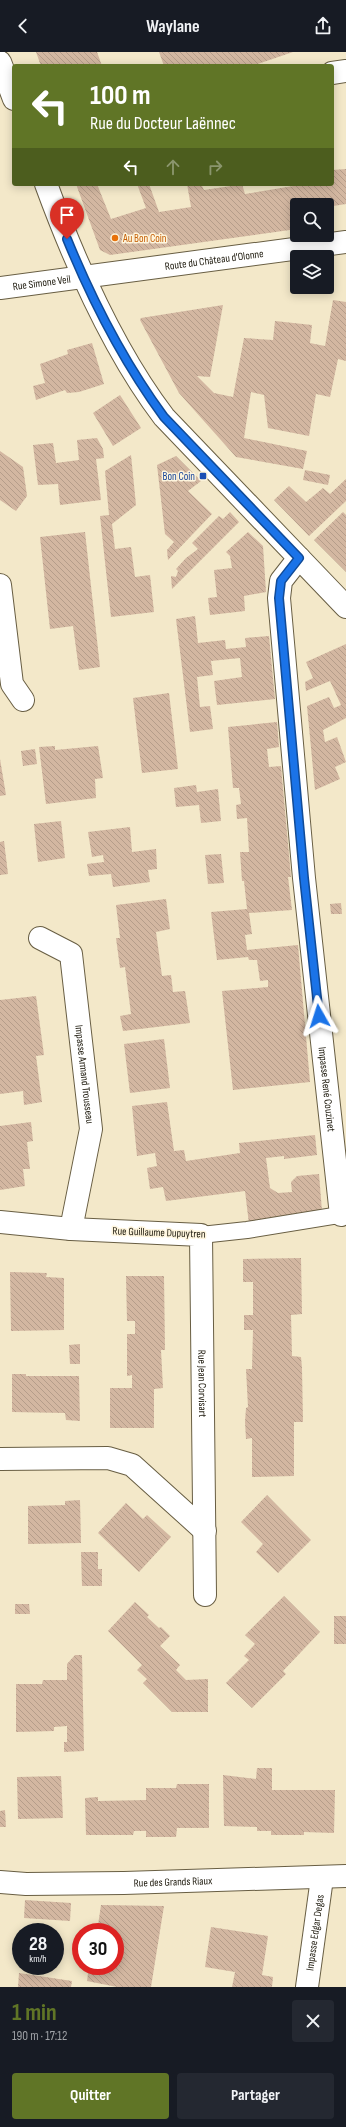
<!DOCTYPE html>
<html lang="fr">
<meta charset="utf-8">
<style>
body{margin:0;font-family:"Sofia Sans Condensed",sans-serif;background:#242831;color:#f1f3f6;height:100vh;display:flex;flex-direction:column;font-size:15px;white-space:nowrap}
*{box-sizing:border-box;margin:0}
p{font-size:13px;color:#9ea1a6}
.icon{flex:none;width:22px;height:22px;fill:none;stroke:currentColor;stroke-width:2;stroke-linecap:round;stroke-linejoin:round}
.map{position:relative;height:1935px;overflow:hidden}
.panel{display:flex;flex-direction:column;background:#171b24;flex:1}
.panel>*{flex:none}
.banner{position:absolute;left:12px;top:12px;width:322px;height:122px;border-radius:4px;box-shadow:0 2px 10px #0003;background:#607526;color:#fff;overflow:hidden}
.tools{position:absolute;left:290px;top:146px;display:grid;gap:8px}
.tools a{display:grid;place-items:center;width:44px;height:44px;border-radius:4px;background:#171b24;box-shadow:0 2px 10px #0003;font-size:20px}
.speed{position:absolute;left:12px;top:1871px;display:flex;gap:8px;font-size:20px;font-weight:700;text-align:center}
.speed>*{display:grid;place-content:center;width:52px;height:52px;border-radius:50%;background:#171b24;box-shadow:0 2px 10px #0003;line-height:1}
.speed small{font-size:10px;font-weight:400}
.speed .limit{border:6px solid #d22;background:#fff;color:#111}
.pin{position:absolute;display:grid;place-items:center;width:34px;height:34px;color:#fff;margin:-41px -17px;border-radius:50% 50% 50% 0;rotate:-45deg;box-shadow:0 0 4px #0007}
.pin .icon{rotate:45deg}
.me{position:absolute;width:44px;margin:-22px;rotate:354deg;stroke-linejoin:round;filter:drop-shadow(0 0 3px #0008)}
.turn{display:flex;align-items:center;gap:14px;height:84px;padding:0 12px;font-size:18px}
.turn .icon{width:52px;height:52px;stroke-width:2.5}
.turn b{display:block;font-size:28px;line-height:34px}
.lanes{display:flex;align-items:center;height:38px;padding:0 12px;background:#0003;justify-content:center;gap:20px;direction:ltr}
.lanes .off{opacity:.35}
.round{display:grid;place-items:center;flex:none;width:42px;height:42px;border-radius:4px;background:#242831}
.overview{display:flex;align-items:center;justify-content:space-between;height:68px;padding:0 12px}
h1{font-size:24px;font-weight:700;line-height:30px;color:#607526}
.primary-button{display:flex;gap:8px;margin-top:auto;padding:8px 12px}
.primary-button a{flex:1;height:46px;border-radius:4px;background:#607526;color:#fff;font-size:16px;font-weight:700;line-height:46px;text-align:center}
.primary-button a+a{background:#242831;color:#f1f3f6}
header{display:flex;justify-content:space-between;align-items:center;height:52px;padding:0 12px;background:#171b24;font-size:18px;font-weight:700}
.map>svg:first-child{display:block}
.building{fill:url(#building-back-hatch)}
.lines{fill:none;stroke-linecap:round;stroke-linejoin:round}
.service-casing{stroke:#685e43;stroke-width:18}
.minor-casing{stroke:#685e43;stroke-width:24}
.tertiary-casing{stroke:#685e43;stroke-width:24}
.secondary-casing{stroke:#685e43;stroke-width:24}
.service{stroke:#fff;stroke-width:16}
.minor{stroke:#fff;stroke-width:22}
.tertiary{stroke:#fff;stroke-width:22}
.secondary{stroke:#fff;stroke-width:22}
.route-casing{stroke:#114b97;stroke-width:10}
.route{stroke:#1a73e8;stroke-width:7}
.food-dot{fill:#e8710a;stroke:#fef5dd;stroke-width:1.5}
.transit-dot{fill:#1a4fb4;stroke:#fef5dd;stroke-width:1.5}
.labels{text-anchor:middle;stroke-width:3;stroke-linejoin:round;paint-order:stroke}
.food-label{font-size:11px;fill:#c56008;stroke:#fef5dd;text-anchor:start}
.street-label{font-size:11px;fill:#242014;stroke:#fef5dd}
.transit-label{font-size:11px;fill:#164399;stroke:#fef5dd;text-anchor:end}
</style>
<header><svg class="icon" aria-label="back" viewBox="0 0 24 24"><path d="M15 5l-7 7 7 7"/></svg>Waylane<svg class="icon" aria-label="share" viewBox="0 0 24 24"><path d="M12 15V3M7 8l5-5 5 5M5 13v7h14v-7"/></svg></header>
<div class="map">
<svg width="346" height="1935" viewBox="0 0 346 1935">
<defs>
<pattern id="building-back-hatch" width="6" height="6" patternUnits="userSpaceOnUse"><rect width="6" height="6" fill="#d3b7a1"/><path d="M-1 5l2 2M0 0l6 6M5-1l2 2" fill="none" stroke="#b59d8a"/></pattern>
</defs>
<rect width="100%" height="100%" fill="#f3e8c9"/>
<g class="building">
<path d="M36,0H97L102,14H41Z"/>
<path d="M159,0H293L252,14H194L193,12L185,14H164Z"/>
<path d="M346,117V152L327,155V153H297V177L110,203L100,198L76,132H97L111,167L146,156L137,132H149L159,160L191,155L187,132H201L204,138L231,134L230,132H242L245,142L305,132H332V118Z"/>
<path d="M333,248L346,250V309L338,307L330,345L316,342L309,384L268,376L264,343L251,340L244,386L307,399L303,417L236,405L179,341L140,268L141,266L223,253L210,325L197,324L214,341L233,345L244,286L273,288L275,269L312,273L310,291L325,294Z"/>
<path d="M92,291L104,332L79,340L67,341L65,338L36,348L33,334L45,331L40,312L68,302L67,298Z"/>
<path d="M120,343L141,376L113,394L93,361Z"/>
<path d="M97,386L103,397L104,406L96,407L101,448L60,453L58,432L38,433L33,393L53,391L56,411L79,408L77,388Z"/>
<path d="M0,399L23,415L27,444L16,459L0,448Z"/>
<path d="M131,403L136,453L112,472L115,497L131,495L135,525L150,523L154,560L111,565L100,464L109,463L105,419Z"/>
<path d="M176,404L201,429L188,439L212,462L168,508L167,498L174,490L165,482L157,413Z"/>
<path d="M305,418L330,423L328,433L303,428Z"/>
<path d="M346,427V449L309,484L274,448L289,434L306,450L323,436L330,442Z"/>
<path d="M230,460L239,470L172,537L171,524L176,525L178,519L176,517L186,506L198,497L192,491L219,464L223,467Z"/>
<path d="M343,460L346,463V520L314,488Z"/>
<path d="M85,480L100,615L79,618L73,574L50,577L40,485Z"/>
<path d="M248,480L263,494L266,540L244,544L245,559L210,563L208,546L217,545L214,518L232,516L230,504L226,500Z"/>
<path d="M195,564L198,591L225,588L226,597L246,595L245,586L269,584L275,647L217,653L214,629L242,625L240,606L211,609L213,623L197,625L200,655L210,654L213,677L190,680L176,567Z"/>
<path d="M346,592V666L323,678L325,690L337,685L346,710L335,715L340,727L315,738L307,654L329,645L334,656L341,653L330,629L306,639L305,630L313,626L306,610Z"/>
<path d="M169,641L178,717L142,721L133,646Z"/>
<path d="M277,670L279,695L267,697L269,715L281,714L291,825H288L292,858L249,861L252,882L245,883L247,898L298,893L310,1030L233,1038L222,939L268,935V928L260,929L257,908H249L248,905L217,908L211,860L247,857L244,829H242L240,800H249L247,766L237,767L236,753L241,752L239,736H233L228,675Z"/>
<path d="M55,694V698L98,694L103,726L95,727L96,746L46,752L39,695Z"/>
<path d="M35,697L37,712L23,714L21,699Z"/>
<path d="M0,707L6,743L0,744Z"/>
<path d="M196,733L197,740L218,737L221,769L201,771L199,753L176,755L174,736Z"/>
<path d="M61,769L65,806L38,810L34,772Z"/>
<path d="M130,775L132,800L156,797L157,817L148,818L150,830L113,835L111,822L89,824L87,812L104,810L103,803L92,805L88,780Z"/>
<path d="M4,789L8,822L0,823V790Z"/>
<path d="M221,802L224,831L208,832L205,803Z"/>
<path d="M166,847L170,877L156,880L162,924L171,923L173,940L185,939L190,971L123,979L120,964L131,962L125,915L120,916L116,886H120L116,853Z"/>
<path d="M341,851L342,862H331L330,852Z"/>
<path d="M36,944L44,1003L36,1004L42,1050L24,1053L23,1039L0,1042V948Z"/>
<path d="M164,987L170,1036L130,1041L124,992Z"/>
<path d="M167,1050L174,1099L184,1098L186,1109L240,1101L239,1091L315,1083L317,1103L284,1107V1104L266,1106L270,1136L278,1141L292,1140L291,1130L297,1124L319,1122L322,1159L249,1172L245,1139L166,1149L163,1135L150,1137L147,1116L157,1114L155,1101L137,1104L132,1054Z"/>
<path d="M31,1070L33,1089L27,1090L30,1117H23L25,1134L0,1138V1074Z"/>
<path d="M301,1206L302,1262L291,1263L292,1304L301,1305L302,1316L303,1370H294V1424L252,1425V1386L246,1387L245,1370L246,1356L248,1355L246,1317H252L253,1278H244V1263H253V1230H243V1207Z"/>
<path d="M10,1220L47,1221L46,1225L64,1226V1278L11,1279Z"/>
<path d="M126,1224H164L165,1298H161L163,1336L154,1337V1376H110V1336H132V1323L127,1324V1282H135V1269H127Z"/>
<path d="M80,1292V1312H70L69,1293Z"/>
<path d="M12,1322H26V1324H79L80,1369L66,1368L65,1361L12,1360Z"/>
<path d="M267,1443L311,1488L278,1521L256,1500L263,1492L241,1470Z"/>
<path d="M80,1448L81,1491L28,1492V1454L65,1453V1449Z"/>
<path d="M126,1451L143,1467L147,1463L171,1485L139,1520L98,1481Z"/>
<path d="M81,1500H98V1517H102V1534H82Z"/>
<path d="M284,1544L320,1580L283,1619L286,1622L252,1656L226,1631L249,1608L244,1604L255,1592L245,1583Z"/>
<path d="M135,1550L149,1563L147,1565L159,1576L161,1575L170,1584L160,1594L180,1613L176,1618L186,1628L208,1627V1660H172L143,1631L147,1627L137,1618L142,1613L108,1579Z"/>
<path d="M15,1552H29L30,1562H15Z"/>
<rect x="334" y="1564" width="12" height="28"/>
<path d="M75,1603H82L84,1699L64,1700V1690H67V1674L54,1675V1679L16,1680V1632H42L43,1628H67V1612Z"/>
<path d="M257,1716H272V1738H335L334,1781L304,1780V1783H271V1779H257V1775L224,1774L223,1723L256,1727Z"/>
<path d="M61,1724L63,1766L18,1767L17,1725Z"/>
<path d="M177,1732H209V1776H177L176,1785H146V1779H134L133,1783H86L85,1746L98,1745V1749L146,1748V1736H176Z"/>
<path d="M5,1758L6,1775H0V1759Z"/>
<path d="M25,1848L71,1851L70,1869L24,1866Z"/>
<path d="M101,1853L164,1854L151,1935H117L87,1929L89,1914H115V1880H97Z"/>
<path d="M211,1875L268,1884L262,1923L273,1925L272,1935H232L235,1920L205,1915Z"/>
<path d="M19,1921L72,1929L71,1935H18Z"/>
</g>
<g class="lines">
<defs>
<path id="service" d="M201,1183L247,1178L346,1162"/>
<g id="minor">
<path d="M332,21L346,19"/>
<path id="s1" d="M299,506L281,529L279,546L304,826L341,1163"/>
<path d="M0,533L12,632L23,648"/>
<path id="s2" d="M40,886L71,902L91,1077L71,1177"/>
<path id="s3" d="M0,1170L71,1177L201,1183L205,1543"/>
<path d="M0,1407L108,1406L132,1413L205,1479"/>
<path id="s4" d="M0,1830L26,1832L124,1831L346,1824"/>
<path id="s5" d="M307,1935L322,1826"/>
</g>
<g id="tertiary">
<path d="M0,10L14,47"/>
<path d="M46,132C75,211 113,298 164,365L346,555"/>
</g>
<g id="secondary">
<path id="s6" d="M0,236L346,190"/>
</g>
</defs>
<use href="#service" class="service-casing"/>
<use href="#minor" class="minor-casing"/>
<use href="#tertiary" class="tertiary-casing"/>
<use href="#secondary" class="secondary-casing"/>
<use href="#service" class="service"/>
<use href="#minor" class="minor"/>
<use href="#tertiary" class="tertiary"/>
<use href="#secondary" class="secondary"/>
</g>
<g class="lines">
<defs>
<path id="route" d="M67,187C92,248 125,312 164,365L299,506L281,529L279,546L304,826L319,964"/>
</defs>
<use href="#route" class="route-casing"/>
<use href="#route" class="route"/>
</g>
<circle class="food-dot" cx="115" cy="186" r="4"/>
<rect class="transit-dot" x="199" y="420" width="8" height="8" rx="2"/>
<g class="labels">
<g class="food-label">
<text x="123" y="190">Au Bon Coin</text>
</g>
<g class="street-label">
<text dy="4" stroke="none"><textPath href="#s6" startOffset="216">Route du Château d'Olonne</textPath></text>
<text dy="4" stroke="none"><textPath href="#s6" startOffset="42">Rue Simone Veil</textPath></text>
<text dy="4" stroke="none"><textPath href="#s2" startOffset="156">Impasse Armand Trousseau</textPath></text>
<text dy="4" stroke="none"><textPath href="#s1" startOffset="540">Impasse René Couzinet</textPath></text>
<text transform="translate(159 1180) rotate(2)" y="4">Rue Guillaume Dupuytren</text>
<text dy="4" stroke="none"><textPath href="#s3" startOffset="350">Rue Jean Corvisart</textPath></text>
<text dy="4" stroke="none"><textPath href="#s4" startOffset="173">Rue des Grands Riaux</textPath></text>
<text dy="4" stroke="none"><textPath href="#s5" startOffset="55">Impasse Edgar Degas</textPath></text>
</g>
<g class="transit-label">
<text x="195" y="428">Bon Coin</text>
</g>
</g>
</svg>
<div class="tools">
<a><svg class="icon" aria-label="search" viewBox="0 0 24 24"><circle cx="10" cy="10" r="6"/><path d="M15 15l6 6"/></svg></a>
<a><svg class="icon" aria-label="layers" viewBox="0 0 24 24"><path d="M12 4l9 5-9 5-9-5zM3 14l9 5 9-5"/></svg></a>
</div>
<div class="speed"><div>28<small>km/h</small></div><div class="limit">30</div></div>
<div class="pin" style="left:67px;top:187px;background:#d93025"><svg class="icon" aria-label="arrive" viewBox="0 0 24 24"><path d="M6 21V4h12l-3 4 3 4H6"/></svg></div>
<svg class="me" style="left:319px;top:964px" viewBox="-20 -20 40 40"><path d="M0-17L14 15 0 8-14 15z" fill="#1a73e8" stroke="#fff" stroke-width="4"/></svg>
<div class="banner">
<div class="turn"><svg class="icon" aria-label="left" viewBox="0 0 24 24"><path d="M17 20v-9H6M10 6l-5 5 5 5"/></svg><div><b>100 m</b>Rue du Docteur Laënnec</div></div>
<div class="lanes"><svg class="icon" aria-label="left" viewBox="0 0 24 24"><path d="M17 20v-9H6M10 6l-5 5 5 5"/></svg><svg class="icon off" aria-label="ahead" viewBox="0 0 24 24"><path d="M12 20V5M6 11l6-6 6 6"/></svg><svg class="icon off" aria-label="right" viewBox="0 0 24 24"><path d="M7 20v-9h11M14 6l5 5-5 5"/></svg></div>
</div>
</div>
<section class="panel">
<div class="overview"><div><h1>1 min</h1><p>190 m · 17:12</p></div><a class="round"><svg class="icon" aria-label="close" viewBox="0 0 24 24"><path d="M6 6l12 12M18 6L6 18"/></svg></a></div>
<div class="primary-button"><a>Quitter</a><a>Partager</a></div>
</section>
